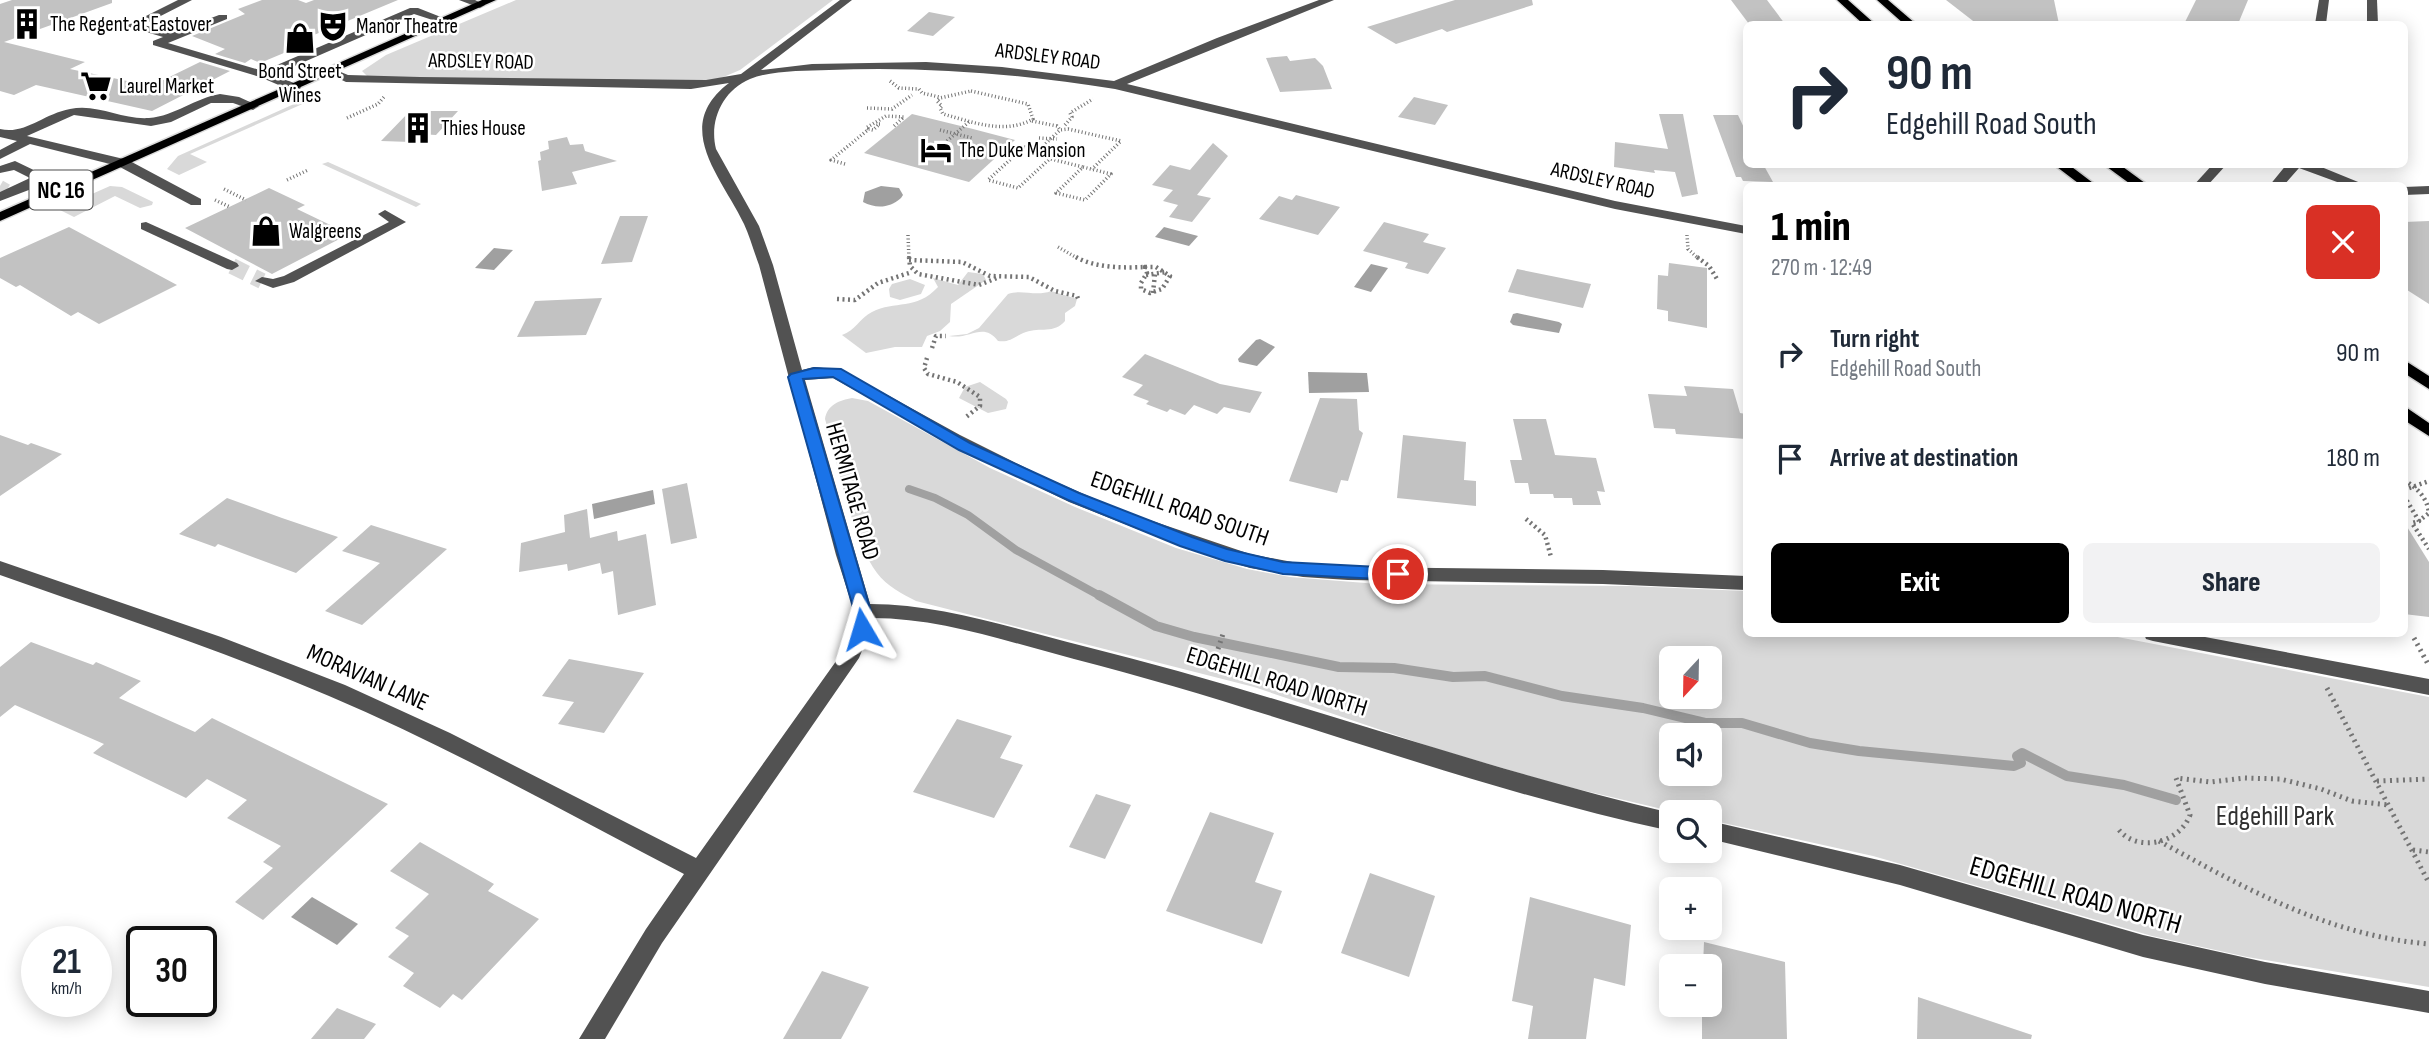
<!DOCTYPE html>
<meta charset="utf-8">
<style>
body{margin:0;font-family:"Sofia Sans Condensed",sans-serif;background:#f2f2f3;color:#1f2937;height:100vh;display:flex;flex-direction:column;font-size:26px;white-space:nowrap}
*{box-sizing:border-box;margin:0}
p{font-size:23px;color:#747a83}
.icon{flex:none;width:38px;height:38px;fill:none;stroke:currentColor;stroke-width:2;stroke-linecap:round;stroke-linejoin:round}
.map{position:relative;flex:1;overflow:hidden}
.details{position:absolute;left:1743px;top:182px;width:665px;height:455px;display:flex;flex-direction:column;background:#fff;border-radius:10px;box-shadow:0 4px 18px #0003}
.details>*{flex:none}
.guide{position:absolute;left:1743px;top:21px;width:665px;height:147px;border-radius:10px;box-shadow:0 4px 18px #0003;background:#fff;color:#1f2937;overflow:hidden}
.needle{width:46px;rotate:202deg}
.controls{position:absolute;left:1659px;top:646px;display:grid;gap:14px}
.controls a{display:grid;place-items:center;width:63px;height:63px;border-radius:10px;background:#fff;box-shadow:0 4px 18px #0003;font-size:35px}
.speed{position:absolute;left:21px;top:926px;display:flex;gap:14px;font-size:35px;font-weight:700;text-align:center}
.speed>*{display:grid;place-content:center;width:91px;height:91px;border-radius:50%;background:#fff;box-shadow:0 4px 18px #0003;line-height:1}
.speed small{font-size:18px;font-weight:400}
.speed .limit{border:4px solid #111;border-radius:10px;background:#fff;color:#111}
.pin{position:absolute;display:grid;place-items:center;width:60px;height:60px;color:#fff;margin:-30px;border:4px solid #fff;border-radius:50%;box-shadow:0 2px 7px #0007}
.me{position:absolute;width:77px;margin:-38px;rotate:353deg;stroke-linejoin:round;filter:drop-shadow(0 0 5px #0008)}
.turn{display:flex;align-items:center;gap:24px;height:147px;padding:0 28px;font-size:32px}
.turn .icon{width:91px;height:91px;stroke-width:2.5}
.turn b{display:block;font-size:49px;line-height:60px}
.round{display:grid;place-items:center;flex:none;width:74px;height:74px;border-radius:10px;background:#f2f2f3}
.summary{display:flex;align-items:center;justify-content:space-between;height:119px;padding:0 28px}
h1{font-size:42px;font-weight:800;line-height:52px;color:#000}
.button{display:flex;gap:14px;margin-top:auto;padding:14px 28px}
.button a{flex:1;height:80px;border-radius:10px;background:#000;color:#fff;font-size:28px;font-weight:800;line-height:80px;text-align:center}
.button a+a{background:#f2f2f3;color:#1f2937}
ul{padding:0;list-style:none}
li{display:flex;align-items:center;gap:21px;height:105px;padding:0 28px}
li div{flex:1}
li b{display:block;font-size:26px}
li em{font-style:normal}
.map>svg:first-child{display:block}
.green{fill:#d9d9d9;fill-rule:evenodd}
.water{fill:#a0a0a0}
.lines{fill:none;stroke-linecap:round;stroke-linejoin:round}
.stream-far1{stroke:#a0a0a0;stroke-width:8}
.stream{stroke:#a0a0a0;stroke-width:10}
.building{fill:#c2c2c2}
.minor-tunnel-far1{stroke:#d9d9d9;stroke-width:12;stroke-dasharray:12 6;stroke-linecap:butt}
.minor-tunnel{stroke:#d9d9d9;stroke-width:16;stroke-dasharray:16 8;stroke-linecap:butt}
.major-casing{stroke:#dbdbdb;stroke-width:3}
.path-far2{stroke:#747474;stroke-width:3.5;stroke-dasharray:1 2.5;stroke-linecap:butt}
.path-far1{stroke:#747474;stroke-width:4.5;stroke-dasharray:2 3.5;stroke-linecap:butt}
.path{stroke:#747474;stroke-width:5;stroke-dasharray:2 4.5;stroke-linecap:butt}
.minor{fill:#525252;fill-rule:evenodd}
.major{fill:#000;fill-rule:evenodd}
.route{fill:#1a73e8;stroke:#114b97;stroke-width:2}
.labels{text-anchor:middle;stroke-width:5;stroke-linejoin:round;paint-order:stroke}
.far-poi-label{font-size:21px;fill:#000;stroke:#fff;text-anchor:start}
.far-street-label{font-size:21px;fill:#000;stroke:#fff}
.shield{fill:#fff;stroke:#4c4c4c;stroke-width:2}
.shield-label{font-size:23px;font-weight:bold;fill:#000}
.street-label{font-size:24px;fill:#000;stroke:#fff}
.near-park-label{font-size:28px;fill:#303030;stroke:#fff}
.near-street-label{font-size:28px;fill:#000;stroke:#fff}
</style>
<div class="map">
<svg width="2429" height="1039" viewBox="0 0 2429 1039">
<rect width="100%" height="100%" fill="#fff"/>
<g class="green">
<path d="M516,0H833L740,70L714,81L369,78L362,71L386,55Z"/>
<path d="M303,100L307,102L190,154L207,162L179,175L167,169L178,156Z"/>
<path d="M328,162L421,204L416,207L322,164Z"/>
<path d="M110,186L122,187L153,202L152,205L140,208L115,196L74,217L58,209Z"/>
<path d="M968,272L983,274L986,280L951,304L950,322L940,331L927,336L922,347H895L866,353L842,335C855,331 860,318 872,312C895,300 916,311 938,287L933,278L958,285Z"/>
<path d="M910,279L925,285L921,294L900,300L890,297L889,289L892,284Z"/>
<path d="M1051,291L1077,299L1075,306L1065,313V321C1054,334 1040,327 1026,332C1015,336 1010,343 998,341C983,321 970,340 949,336L967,334L979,328L1008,294C1022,289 1036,297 1051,291Z"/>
<path d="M980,382L1006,399L1008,402L1006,409L988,413L959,398L965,387Z"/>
<path d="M852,398L868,401L990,468L1075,507L1176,548L1247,569L1290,577L1378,584L1629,586L1746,591V634H2102L2429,697V987L2247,957L2152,936L1873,856L1710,820V812H1675L1560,785L1434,748L1254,687L916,601C902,594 887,586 877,573C852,540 837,460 825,419C827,405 840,400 852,398ZM1671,658H1710V696H1671ZM1671,735H1710V774H1671Z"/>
</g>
<g class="water">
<path d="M881,186L899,188L903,195L901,198C890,208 876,209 863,202L865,192Z"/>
<path d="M1164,227L1198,236L1189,246L1155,237Z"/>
<path d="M494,248L513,250L494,270L475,268Z"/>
<path d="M1371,264L1388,268L1371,292L1354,287Z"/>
<path d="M1517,313L1559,322L1562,324L1559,333L1513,325L1510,322L1513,314Z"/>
<path d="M1260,339L1275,347L1257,366L1239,362L1238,359L1256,340Z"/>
<path d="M1308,372L1367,373L1369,392L1309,393Z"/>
<path d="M653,490L655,504L594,519L592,504Z"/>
<path d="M312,897L358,924L337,945L291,917Z"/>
</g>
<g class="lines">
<path class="stream-far1" d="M909,489L935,498L968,515L1016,550L1102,597"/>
<path class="stream" d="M1099,595L1156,626L1194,637L1339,667L1394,668L1453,677L1485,676L1562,696L1643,708L1706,723H1742L1810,743L1859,751L2014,766L2021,763L2017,756L2022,753L2067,776L2124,785L2176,800"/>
</g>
<g class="building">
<path d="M12,0H112V3L4,42L85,62L70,69L151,86L200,62L230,71L152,111L36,85L14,95L0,91V4Z"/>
<path d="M262,0H298L306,3L314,0H398L297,42L303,45L260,63L251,59L245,63L215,54L225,49L192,36L245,14L238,9Z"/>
<path d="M1455,0H1532L1533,5L1447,32L1442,29L1396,44L1367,27Z"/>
<path d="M1731,0H1767L1785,24H1749Z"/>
<path d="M1946,0H2054L2059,24H1977Z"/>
<path d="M2196,0H2248L2238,24H2184Z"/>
<path d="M929,12L955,17L933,36L907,31Z"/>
<path d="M1287,56L1290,61L1315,58L1323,66L1332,89L1280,92L1266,58Z"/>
<path d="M1414,97L1448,105L1435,125L1398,117Z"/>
<path d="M410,111H458L436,135L419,134L411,142L381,141Z"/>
<path d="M912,114L973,129L1015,140L969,182L864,153Z"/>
<path d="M1659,114H1683L1698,194L1682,197L1675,172L1654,170L1655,173L1614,167L1615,142L1668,149Z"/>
<path d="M1713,115H1738L1746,132V164H1763L1773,182L1743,181L1741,177H1736Z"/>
<path d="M567,137L570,145L583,144L585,151L617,161L572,172L577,184L542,191L538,161L541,160L540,152L549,149L548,141Z"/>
<path d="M1213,143L1228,156L1197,195L1211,198L1192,222L1169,217L1178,205L1163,201L1173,190L1152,185L1170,165L1190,170Z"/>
<path d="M269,188L305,205L297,209L349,234L272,274L185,228Z"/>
<path d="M1296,195L1340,207L1318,235L1259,219L1279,196L1292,200Z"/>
<path d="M620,216H648L632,262L601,264Z"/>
<path d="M2429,221V304L2404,288V222Z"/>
<path d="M1384,222L1429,234L1423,242L1446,248L1428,274L1405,268L1408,263L1363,251Z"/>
<path d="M69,227L177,285L99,324L78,312L71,316L20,285L16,287L0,278V258Z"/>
<path d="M1669,263L1707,268V328L1668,321V311L1657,309L1658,275L1668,276Z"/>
<path d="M1517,269L1591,284L1583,308L1508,292Z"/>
<path d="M602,298L586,335L517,337L535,301Z"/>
<path d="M1145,354L1220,384L1262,392L1250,413L1224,407L1217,414L1194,405L1185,415L1170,409L1167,412L1146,404L1149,401L1133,395L1143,385L1122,377Z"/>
<path d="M1684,386L1733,389L1740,413L1746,414V439L1676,434L1675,429L1654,428L1648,394L1687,396Z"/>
<path d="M1320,398L1357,399L1359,430L1363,433L1348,481L1341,480L1337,493L1289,481Z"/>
<path d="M1513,419H1546L1555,455L1596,458L1605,492L1597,491L1601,505H1573L1572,498H1554L1553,494H1530L1528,483H1515L1510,460H1522Z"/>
<path d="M0,435L28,445L31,443L62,454L0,496Z"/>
<path d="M1403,435L1466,442L1464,480L1476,481V506L1397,498Z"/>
<path d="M687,483L697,538L671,544L662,489Z"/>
<path d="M227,498L282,518L338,537L296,573L218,544L215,547L179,534Z"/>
<path d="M587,509L590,538L617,531L618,541L646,534L656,605L618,615L613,571L602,574L600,563L568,571L567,564L519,572L521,543L565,532L564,515Z"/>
<path d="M2404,522L2429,562V617L2404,614Z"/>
<path d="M371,525L447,549L362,625L325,611L380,563L342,551Z"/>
<path d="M31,642L93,665L96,662L141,681L119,698L195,732L212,718L388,804L263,920L235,902L273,868L263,862L281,846L227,818L247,800L207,779L186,798L93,753L104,744L15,705L0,717V667Z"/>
<path d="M569,659L644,673L604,733L558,724L574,702L542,696Z"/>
<path d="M957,719L1012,736L1000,758L1023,765L994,818L913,792Z"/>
<path d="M1096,794L1131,805L1105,859L1069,847Z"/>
<path d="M1210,812L1274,833L1255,882L1282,891L1262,944L1166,911Z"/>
<path d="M420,842L494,884L488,891L539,919L462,1000L453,994L440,1008L403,986L414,973L388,957L409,936L395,928L429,894L390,871Z"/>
<path d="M1370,873L1435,896L1409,977L1341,953Z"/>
<path d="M1530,897L1631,925L1625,986L1594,978L1586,1039H1528L1533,1006L1512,1001Z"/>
<path d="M1704,942L1785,962L1787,1039H1702V1004H1710V966H1703Z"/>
<path d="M822,971L869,987L841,1039H783Z"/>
<path d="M1918,997L2032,1035L2031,1039H1917Z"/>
<path d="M337,1008L376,1024L364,1039H311Z"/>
</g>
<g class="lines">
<path class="minor-tunnel-far1" d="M0,186L7,190"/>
<path class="minor-tunnel" d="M232,266L262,281"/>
<defs>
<g id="major">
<path d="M482,0H496L0,221V212Z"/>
<path d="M1837,0H1848L1875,24H1863Z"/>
<path d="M1877,0H1888L1916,24H1904Z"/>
<path d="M2053,164H2068L2097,186H2082Z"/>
<path d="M2103,164H2119L2149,186H2133Z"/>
<path d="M2404,360L2429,376V389L2404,373Z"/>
<path d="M2404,406L2429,423V436L2404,420Z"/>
</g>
</defs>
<use href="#major" class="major-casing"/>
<g class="path-far2">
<path d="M890,81L899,88L919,89L922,93L939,97"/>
<path d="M971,91L1028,104L1033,119C1005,135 972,122 943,114L940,108L942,106L937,101L940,98Z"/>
<path d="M867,108L892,109L912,95"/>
<path d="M347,118L378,104L384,97"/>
<path d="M1032,121L1057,126L1060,130L1068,129L1121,141L1092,169"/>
<path d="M1065,125L1072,117L1070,113L1093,99"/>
<path d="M868,129L866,128L886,116L904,117L893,127"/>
<path d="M940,130L972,138"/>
<path d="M1039,138L1057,139"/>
<path d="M947,141L970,121"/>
<path d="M1024,147L1054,155L1018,188L988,180Z"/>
<path d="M1038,151L1060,130"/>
<path d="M1051,159L1083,167"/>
<path d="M845,164L831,160L869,129L873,130L880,124H876"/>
<path d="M1083,167L1111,174L1085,200L1056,193Z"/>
<path d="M287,180L308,170"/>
<path d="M224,189L246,200"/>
<path d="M215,200L230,207"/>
<path d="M908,235L909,259"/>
<path d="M1687,235L1688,249L1699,259"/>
<path d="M1058,247L1079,259"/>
</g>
<g class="path-far1">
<path d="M909,257L910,266L918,274L979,285L997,278"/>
<path d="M1076,257C1095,268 1124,268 1145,267"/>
<path d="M1697,257L1709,266L1717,279"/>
<path d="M909,260L962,262L990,276L1029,277L1055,291L1077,296L1079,301"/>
<path d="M1145,267H1156L1170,276L1162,289L1150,293L1141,289V283L1147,273Z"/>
<path d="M1146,275L1166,272"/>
<path d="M1153,293L1155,274"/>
<path d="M837,299L855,300L878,283L912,272"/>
<path d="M932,348L936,336H946"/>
<path d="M927,358L924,368L928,374L957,382L980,397V406L966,417"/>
<path d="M2404,480C2417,488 2427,497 2429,513L2419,521"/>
<path d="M2404,490L2429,481"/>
<path d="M2404,496L2419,521L2412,523L2429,549"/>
<path d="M1526,519L1545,535L1551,557"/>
</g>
<g class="path">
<path d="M2414,638L2429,666"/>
<path d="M1218,649L1223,634"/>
<path d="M2327,688L2429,883"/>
<path d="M2377,781L2429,779"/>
<path d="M2119,830C2138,853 2180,843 2190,815L2176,778L2210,782L2244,778L2280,779L2321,789L2352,801L2389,805"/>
<path d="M2159,841C2244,888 2330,936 2429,944"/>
<path d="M2413,850L2429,852"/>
</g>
<g class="minor">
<path d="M178,0H192L143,25L174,32L219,15H227V19L168,43L263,71L410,8H418L451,21L445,24L414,14L274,75L299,85L301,88L295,92L260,77L153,45V41L163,37L126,26Z"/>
<path d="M459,0H475L485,5L480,8Z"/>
<path d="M840,0H852L761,70L812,64L926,62L1002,67L1114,81L1217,38L1319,0H1334L1127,84L1615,201L1746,226V234L1615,209L1115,89C1020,74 925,66 829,70C804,71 773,70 750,79C722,91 709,121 716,149L759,226L773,265L802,370L814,367L842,370L960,435L1040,475L1123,511L1250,554L1303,564L1348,567L1603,570L1746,576V590L1603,584L1348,580L1303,577L1250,568L1183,547L1069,502L948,442L833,378L805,380L870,604C942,604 1014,629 1083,646C1281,695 1472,766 1671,813V831C1469,788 1275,710 1074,659C1008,642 941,618 872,618L871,629L859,658L662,943L605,1039H579L646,929L684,874C567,813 451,748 329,696C221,650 110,614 0,575V561L221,637L345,685L450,733L696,858L844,650L853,629L854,611L836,555L759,265C754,252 750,237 744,224C722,177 671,127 729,83L691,89L346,82L325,72L331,68L348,75L420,77L706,80L741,74Z"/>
<path d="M2319,0H2329L2326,24H2315Z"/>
<path d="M2367,0H2377L2378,24H2367Z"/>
<path d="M220,94L239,97L259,106L253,110L233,103H211L171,122L151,126L74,115L27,136L128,160L201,199V205H191L118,166L30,144L0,159V150L17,141L0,137V129C25,135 43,114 70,109C97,103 122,120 149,118C175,116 195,98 220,94Z"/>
<path d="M15,161L42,174L41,181L65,192L58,196L34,188L0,201V192L30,178L14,170L0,173V166Z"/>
<path d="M2213,164H2227L2207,186H2193Z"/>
<path d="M2287,164H2314L2368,186H2348L2299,168L2283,186H2269Z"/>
<path d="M2429,186V194L2404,195V187Z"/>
<path d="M385,210L406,222L294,282L273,288L255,281L262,277L273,279L284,276L389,222L378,214Z"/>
<path d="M146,222L237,263L239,266L232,270L227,269L141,229V223Z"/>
<path d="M2144,634H2189L2429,679V695L2153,641L2146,639Z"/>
<path d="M1710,821L1900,865L2143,935L2265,962L2429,991V1013L2265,984L2143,957L1900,885L1710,839Z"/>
</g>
<use href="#major" class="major"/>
</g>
<path class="route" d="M814,368L841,369L970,443L1079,493L1192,537L1227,549L1283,562L1398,568L1406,574L1398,580L1283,574L1225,561L1180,546L1068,500L959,450L833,377L803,379L871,611L868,634H856L853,629L854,611L788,377L791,374Z"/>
<defs>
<symbol id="building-bare" viewBox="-9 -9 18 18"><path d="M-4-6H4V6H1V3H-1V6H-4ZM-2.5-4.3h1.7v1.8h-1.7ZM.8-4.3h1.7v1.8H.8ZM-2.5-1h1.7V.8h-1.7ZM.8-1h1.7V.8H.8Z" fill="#000" stroke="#fff" stroke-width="2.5" paint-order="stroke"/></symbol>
<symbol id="theatre-bare" viewBox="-9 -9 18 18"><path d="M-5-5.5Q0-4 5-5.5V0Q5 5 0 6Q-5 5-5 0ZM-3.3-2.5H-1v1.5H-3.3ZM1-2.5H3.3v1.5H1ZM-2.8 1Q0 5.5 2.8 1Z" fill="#000" stroke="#fff" stroke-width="2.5" paint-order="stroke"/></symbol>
<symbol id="shop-bare" viewBox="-9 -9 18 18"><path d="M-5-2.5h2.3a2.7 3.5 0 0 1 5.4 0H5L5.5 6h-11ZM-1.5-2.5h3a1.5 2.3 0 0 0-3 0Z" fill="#000" stroke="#fff" stroke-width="2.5" paint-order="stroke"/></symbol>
<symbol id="supermarket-bare" viewBox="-9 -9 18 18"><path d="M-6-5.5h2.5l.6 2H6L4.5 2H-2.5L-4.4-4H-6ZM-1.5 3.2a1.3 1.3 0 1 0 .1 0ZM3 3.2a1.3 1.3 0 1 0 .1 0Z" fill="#000" stroke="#fff" stroke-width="2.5" paint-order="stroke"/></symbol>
<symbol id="hotel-bare" viewBox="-9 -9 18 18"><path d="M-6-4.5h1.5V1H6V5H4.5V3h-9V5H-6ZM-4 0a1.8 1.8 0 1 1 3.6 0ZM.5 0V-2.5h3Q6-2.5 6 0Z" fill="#000" stroke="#fff" stroke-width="2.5" paint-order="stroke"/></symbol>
</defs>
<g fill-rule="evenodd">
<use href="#building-bare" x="5" y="2" width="44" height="44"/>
<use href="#theatre-bare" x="311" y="4" width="44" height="44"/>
<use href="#shop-bare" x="278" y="16" width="44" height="44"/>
<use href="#supermarket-bare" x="74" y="64" width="44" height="44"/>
<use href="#building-bare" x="396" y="106" width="44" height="44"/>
<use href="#hotel-bare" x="914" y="128" width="44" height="44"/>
<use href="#shop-bare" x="244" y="209" width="44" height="44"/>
</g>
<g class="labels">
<g class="far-poi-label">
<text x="50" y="31">The Regent at Eastover</text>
<text x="356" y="33">Manor Theatre</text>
<text x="300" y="78" text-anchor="middle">Bond Street<tspan x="300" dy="24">Wines</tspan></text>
<text x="119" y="93">Laurel Market</text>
<text x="441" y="135">Thies House</text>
<text x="959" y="157">The Duke Mansion</text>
<text x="289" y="238">Walgreens</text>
</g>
<g class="far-street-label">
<text transform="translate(1048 56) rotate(7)" y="7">ARDSLEY ROAD</text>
<text transform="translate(481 61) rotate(1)" y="7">ARDSLEY ROAD</text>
<text transform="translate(1603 180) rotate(13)" y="7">ARDSLEY ROAD</text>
</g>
<rect class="shield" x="29.5" y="170.5" width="63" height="39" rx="5"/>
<g class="shield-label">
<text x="61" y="198">NC 16</text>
</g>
<g class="street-label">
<text transform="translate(853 491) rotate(74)" y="8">HERMITAGE ROAD</text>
<text transform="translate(1180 508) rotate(19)" y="8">EDGEHILL ROAD SOUTH</text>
<text transform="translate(368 677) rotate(24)" y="8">MORAVIAN LANE</text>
<text transform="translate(1277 681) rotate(17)" y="8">EDGEHILL ROAD NORTH</text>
</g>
<g class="near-park-label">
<text x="2275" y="825">Edgehill Park</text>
</g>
<g class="near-street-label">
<text transform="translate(2076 894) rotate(16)" y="10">EDGEHILL ROAD NORTH</text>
</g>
</g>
</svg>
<div class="controls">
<a><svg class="needle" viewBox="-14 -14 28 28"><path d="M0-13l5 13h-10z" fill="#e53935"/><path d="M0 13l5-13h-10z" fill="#747a83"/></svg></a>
<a><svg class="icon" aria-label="sound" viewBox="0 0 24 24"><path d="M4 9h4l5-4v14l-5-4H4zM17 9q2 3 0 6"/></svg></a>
<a><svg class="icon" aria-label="search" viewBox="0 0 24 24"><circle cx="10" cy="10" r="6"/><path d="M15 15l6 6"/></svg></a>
<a>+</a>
<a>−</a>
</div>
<div class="speed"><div>21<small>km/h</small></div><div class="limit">30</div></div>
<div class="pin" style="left:1398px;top:574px;background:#d93025"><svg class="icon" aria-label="arrive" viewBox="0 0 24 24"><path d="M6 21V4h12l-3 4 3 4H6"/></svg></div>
<svg class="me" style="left:862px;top:629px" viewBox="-20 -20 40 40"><path d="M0-17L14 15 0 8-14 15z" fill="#1a73e8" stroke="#fff" stroke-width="4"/></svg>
<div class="guide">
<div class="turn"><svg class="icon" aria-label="right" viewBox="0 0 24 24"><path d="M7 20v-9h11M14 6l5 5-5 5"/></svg><div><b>90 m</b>Edgehill Road South</div></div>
</div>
<section class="details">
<div class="summary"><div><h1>1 min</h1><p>270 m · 12:49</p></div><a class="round" style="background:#d93025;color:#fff"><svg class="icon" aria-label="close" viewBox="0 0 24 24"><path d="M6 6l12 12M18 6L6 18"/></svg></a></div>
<ul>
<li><svg class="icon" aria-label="right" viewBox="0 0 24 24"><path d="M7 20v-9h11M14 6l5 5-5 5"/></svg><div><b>Turn right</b><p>Edgehill Road South</p></div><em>90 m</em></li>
<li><svg class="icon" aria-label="arrive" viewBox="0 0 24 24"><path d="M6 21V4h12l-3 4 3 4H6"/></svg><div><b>Arrive at destination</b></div><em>180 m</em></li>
</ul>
<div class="button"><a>Exit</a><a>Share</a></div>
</section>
</div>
